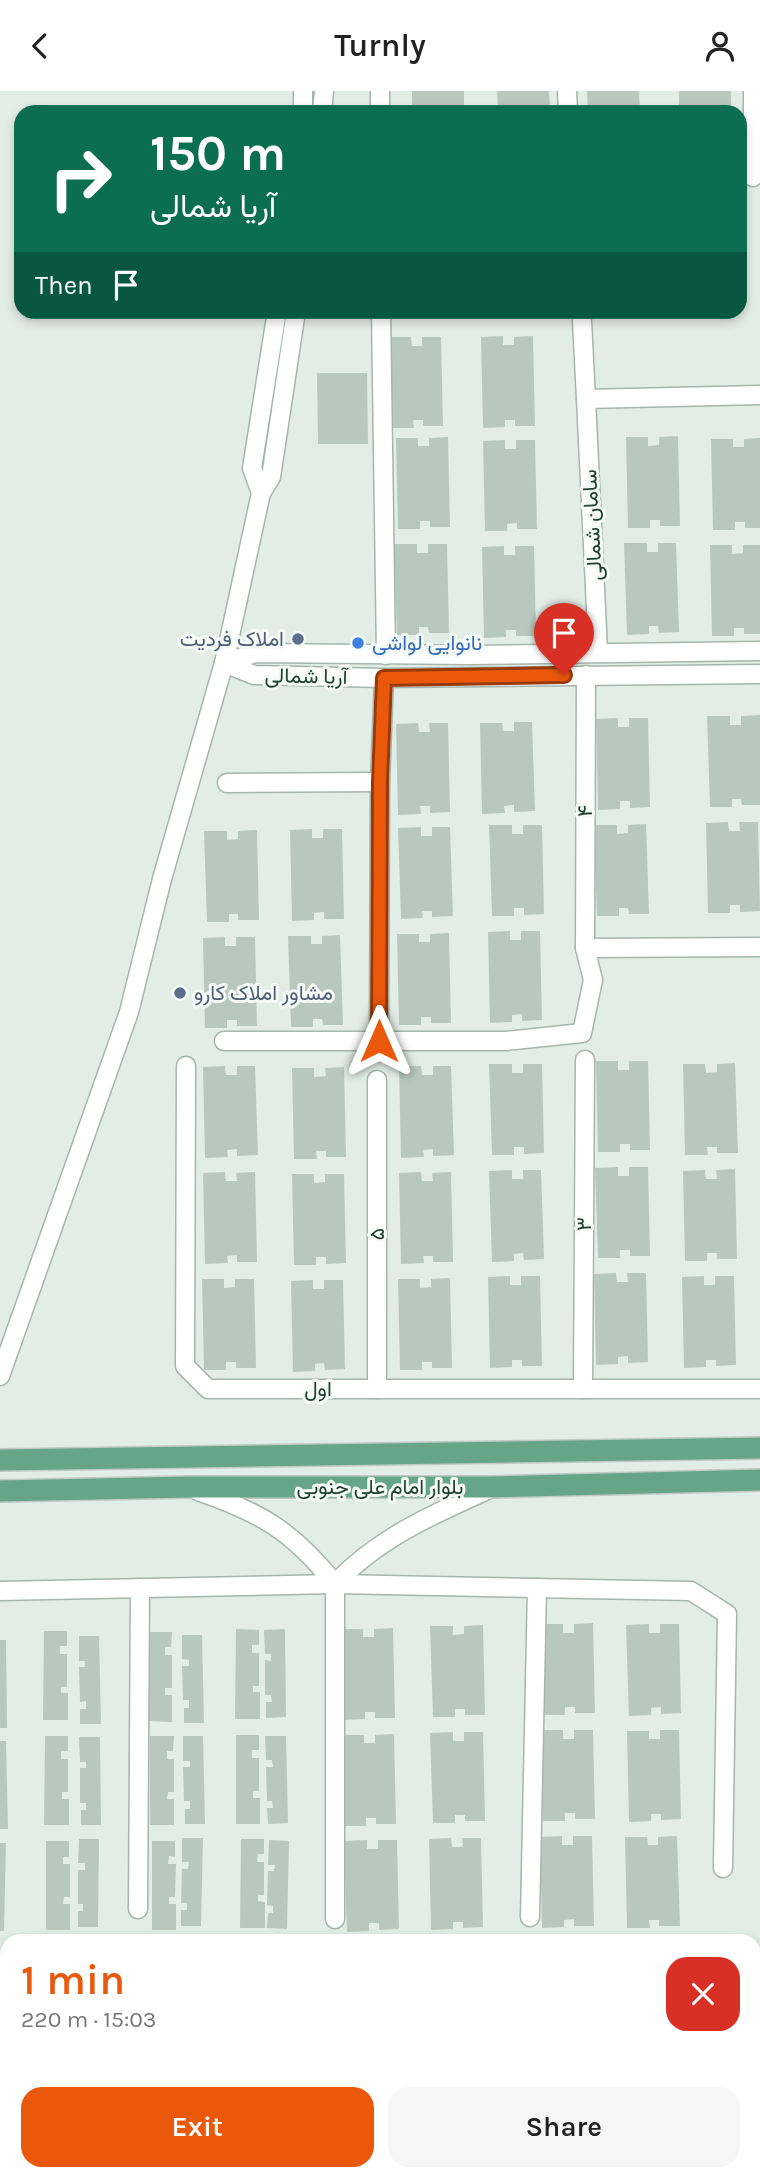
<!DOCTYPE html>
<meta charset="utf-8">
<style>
body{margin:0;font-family:Karla,Vazirmatn,sans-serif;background:#f6f6f6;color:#222;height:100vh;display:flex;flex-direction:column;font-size:26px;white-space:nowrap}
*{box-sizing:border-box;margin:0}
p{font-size:23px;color:#767676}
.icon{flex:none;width:38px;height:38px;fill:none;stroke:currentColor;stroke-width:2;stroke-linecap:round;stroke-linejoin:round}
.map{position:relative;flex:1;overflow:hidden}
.details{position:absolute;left:0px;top:1843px;width:761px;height:247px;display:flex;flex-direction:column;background:#fff;border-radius:21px 21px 0 0;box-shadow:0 4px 10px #0003}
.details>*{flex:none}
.hud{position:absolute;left:14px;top:14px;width:733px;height:214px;border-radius:21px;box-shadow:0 4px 10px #0003;background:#0b6e4f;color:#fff;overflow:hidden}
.pin{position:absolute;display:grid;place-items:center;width:60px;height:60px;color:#fff;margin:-72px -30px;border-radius:50% 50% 50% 0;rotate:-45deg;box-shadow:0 0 7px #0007}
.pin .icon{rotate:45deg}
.me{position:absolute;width:77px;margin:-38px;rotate:0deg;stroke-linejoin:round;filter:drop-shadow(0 0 5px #0008)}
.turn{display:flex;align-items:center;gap:24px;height:147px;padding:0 21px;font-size:32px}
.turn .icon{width:91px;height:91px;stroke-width:2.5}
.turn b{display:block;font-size:49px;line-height:60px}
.then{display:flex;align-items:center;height:66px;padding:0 21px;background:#0003;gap:14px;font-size:26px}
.round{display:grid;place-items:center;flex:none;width:74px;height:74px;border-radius:21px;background:#f6f6f6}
.summary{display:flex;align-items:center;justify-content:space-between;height:119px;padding:0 21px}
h1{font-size:42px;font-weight:600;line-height:52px;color:#ea580c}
.action{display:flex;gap:14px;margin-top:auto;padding:14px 21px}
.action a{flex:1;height:80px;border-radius:21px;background:#ea580c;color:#fff;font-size:28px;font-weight:600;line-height:80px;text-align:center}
.action a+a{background:#f6f6f6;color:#222}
header{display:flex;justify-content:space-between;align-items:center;height:91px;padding:0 21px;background:#fff;font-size:32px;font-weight:600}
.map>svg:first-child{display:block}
.building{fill:#b8c8bf}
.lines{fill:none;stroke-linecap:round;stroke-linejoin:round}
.minor-casing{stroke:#a5b6ad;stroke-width:21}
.major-casing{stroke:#c1cac6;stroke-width:24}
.minor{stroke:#fff;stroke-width:18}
.major{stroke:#66a589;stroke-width:21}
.route-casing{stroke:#983908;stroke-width:18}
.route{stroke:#ea580c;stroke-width:12}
.service-dot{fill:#5c6f8a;stroke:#f4faf6;stroke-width:2.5}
.shop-dot{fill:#3f7fe0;stroke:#f4faf6;stroke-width:2.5}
.labels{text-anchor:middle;stroke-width:6;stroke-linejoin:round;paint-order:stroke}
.street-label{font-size:21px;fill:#224032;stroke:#f4faf6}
.service-label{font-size:21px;fill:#4e5e75;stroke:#f4faf6;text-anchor:end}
.shop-label{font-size:21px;fill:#366cbe;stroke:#f4faf6;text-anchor:start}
</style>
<header><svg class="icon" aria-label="back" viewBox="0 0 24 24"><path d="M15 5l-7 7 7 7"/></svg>Turnly<svg class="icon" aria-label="person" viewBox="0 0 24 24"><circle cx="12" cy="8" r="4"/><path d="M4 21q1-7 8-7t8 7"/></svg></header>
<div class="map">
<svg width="760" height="2089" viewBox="0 0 760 2089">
<rect width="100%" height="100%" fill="#e3ede7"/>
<g class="building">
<rect x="412" y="0" width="52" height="21"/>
<path d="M497,0H549L550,21H498Z"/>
<path d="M587,0H639L640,21H588Z"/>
<rect x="679" y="0" width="52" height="21"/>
<path d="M503,245V254H514V246L533,245L535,335H515V329H505V336L483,337L481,246Z"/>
<path d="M389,246H411L412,255H422V246H441L443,335H423V329H413L414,337H391Z"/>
<path d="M317,282H367L368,353H318Z"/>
<path d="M678,345L680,435H660V429H650V437H628L626,346H648V355L659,354V346Z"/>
<path d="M448,346L450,436H430V430H420V438H398L396,347H418V355H429V347Z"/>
<path d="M760,347V437H745V431H735V439H713L711,348H733V356H744V348Z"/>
<path d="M505,349V358H516V349H535L537,438H517V432L507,433V440H485L483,350Z"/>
<path d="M624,452H647V461H658V452H676L679,541L659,542L658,535H649V543L627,544Z"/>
<path d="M394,453H417V462H428V453H447L449,542H429L428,536H419V544H397Z"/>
<path d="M710,454H732V463L743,462V454H760V543H744V537H734V545H712Z"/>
<path d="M504,455V464H515V455H534L536,545H516V539H506V546L484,547L482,456Z"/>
<path d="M760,624V714H742L741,708H732V716H710L707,625H730V634H741V625Z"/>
<path d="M618,627V636H629V627H648L650,716L630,717V710H620V718L598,719L596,628Z"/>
<path d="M514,631H532L535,720L514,721V714L504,715L505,722L482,723L480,632H502L503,640H514Z"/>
<path d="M418,632L419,641H430L429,632H448L450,721L430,722V715H420L421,723L398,724L396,633Z"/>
<path d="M728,731L729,740H740L739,731H758L760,820L740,821V814H730V822H708L706,732Z"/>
<path d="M646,733L649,823H629L628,817H619V825H597L594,734H617V743L628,742V734Z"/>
<path d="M489,734H512V743H523V734H542L544,823L524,824V817H514V825H492Z"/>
<path d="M421,736V745H432V736H450L453,825L432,826V820H422L423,827L401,828L398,737Z"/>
<path d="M312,738V747H323V738H342L344,828H324V821L314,822V829L292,830L290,739Z"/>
<path d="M257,739L259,829H238V823H229V831H207L204,740H227V749L238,748V740Z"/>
<path d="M510,840V849H521V840H540L542,929L522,930V923L512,924V931L490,932L488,841Z"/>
<path d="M449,842L451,932H431V926H421V934H399L397,843H419V851H430V843Z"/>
<path d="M340,844L343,934H323L322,928H313V936H291L288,845H311V853H322V845Z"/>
<path d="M225,846V855H236V846H255L257,935H237V929H227V937H205L203,847Z"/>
<path d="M596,970H618V979H629V970H648L650,1059H630V1053H620V1061H598Z"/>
<path d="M735,972L738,1062H717V1056H707L708,1064H685L683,973H705L706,982L717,981V973Z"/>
<path d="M489,973H512V982H523V973H542L544,1062L524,1063V1056H514V1064H492Z"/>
<path d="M225,975L226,984H237V975H255L258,1064L237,1065V1058L227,1059L228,1066L205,1067L203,976Z"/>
<path d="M421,975L422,984H433V975H451L454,1064L433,1065V1058L423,1059L424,1066L401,1067L399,976Z"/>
<path d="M344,976L346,1066H326V1060H316L317,1068H294L292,977H314V986L326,985L325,977Z"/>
<path d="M618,1076V1085H629V1076H648L650,1165H630V1159H620V1167H598L595,1077Z"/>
<path d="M735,1078L737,1168H717V1162H707V1170H685L683,1080L705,1079L706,1088H717L716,1079Z"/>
<path d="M512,1079V1088H523V1079H541L544,1168L524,1169L523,1162L514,1163V1170L492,1171L489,1080Z"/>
<path d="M225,1081L226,1090H237L236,1082L255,1081L257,1171H237V1164L227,1165L228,1172L205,1173L203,1082Z"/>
<path d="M421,1081L422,1090H433L432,1082L451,1081L453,1171H433V1165H423L424,1172L401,1173L399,1082Z"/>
<path d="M292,1083H314V1092L325,1091V1083H344L346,1172L326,1173V1166H316V1174H294Z"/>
<path d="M616,1182L617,1191H628L627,1182H646L648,1271L628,1272V1265L618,1266V1273L596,1274L594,1183Z"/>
<path d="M510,1185V1194H521V1185H540L542,1275H522V1269H512V1276L490,1277L488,1186Z"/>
<path d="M704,1185V1194H715V1185H734L736,1274L716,1275V1269H706V1276L684,1277L682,1186Z"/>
<path d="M450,1187L452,1277H432V1271H422V1279H400L398,1188H420V1197L431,1196V1188Z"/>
<path d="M202,1188H224V1197L235,1196V1188H254L256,1277H236V1271H226V1279H204Z"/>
<path d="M313,1189V1198H324V1189H343L345,1278L325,1279L324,1272L315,1273V1280L293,1281L291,1190Z"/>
<path d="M593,1532L595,1622H575V1616H565V1624H543L541,1533H563V1542H574V1533Z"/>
<path d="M649,1533V1542H660V1533H679L681,1622L661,1623V1616L651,1617V1624L629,1625L626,1534Z"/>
<path d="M483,1534L485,1624H465V1618H455V1626H433L430,1535H453V1544L464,1543V1535Z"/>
<path d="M393,1537L395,1627H375V1621H365V1628L343,1629L341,1538H363V1546H374V1538Z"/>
<path d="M236,1538L259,1539V1554H252V1562H259V1595H253V1601H260V1628H235Z"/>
<path d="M285,1538L286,1626L266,1627V1611H272L271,1604H265V1569L271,1570V1563H265L264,1539Z"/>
<path d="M44,1540H67V1555H60V1563H67V1596H61V1602H68V1629H43Z"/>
<path d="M148,1541H172L171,1556H165V1564H172V1597H165V1604H172V1631L148,1630Z"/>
<path d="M182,1544H202L204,1632H184V1617H189V1609H183L182,1575H189V1569L182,1568Z"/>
<path d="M79,1545H99L101,1633H80V1618H86V1610L80,1611L79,1576H85V1570H79Z"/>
<path d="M0,1549H6L7,1637H0Z"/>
<path d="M541,1639H563V1648H574V1639H593L595,1728H575V1722H565V1730H543Z"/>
<path d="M660,1639H679L681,1728L661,1729V1723H651V1730L629,1731L627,1640H649V1648H660Z"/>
<path d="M453,1641V1650H464V1641H483L485,1730H465V1724H455V1732H433L430,1642Z"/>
<path d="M394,1643L396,1733H376V1727H366V1735H344L342,1644H364V1652H375V1644Z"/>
<path d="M236,1644H259V1659H252V1667H259V1700H253V1707H260V1733H236Z"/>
<path d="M45,1645H68V1660H61V1668H68V1701H62V1708H69V1734H44Z"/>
<path d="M150,1645H174L173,1660H167V1668H174V1701H168L167,1708H174V1734H150Z"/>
<path d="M183,1645H203L205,1733H185V1718H190V1710H184L183,1676H190V1670H183Z"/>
<path d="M265,1645H286L288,1732L268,1733L267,1717H273L272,1710H267L266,1676H273L272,1669H266Z"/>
<path d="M79,1646H100L101,1734H81V1719H86V1712H80V1677H86V1671H80Z"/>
<path d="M0,1650H6L8,1738H0Z"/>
<path d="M562,1745V1754H573V1745H592L594,1835H574V1828L564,1829V1836L542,1837L540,1746Z"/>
<path d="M677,1745L680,1835H659V1829H649L650,1837H627L625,1746H647L648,1754H658V1746Z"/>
<path d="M182,1747H203L201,1835H181V1819H187V1812H181L182,1778H188L189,1771H182Z"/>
<path d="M451,1747L452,1756H463L462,1747H481L483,1836L463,1837V1831H453V1838L431,1839L429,1748Z"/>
<path d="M79,1748H99L98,1836H78V1820H83V1813H78V1779H85V1772H78Z"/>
<path d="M241,1748H264V1763H258L257,1771H264V1804H258V1810L265,1811V1837H240Z"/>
<path d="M269,1749L289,1750L287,1838L267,1837L268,1822H273V1815L267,1814L268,1780H274L275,1774H268Z"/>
<path d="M367,1749V1758H378V1749H397L399,1838L379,1839V1832H369V1840L347,1841L344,1750Z"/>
<path d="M46,1750H69V1766H63V1773H70V1806H64L63,1813H70V1839H46Z"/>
<path d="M152,1750H175V1766L169,1765L168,1773H176L175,1806H169V1813H176V1839H152Z"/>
<path d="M0,1752H6L4,1840H0Z"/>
<path d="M0,1895H7V1982L0,1983Z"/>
<rect x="0" y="1996" width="7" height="88"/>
</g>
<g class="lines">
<defs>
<g id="minor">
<path d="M380,0V21"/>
<path d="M567,0L568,21"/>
<path d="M303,21V0"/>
<path d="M322,21L324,0"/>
<path d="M753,86V0"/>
<path d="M381,220L386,564"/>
<path d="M582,230L586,308L760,304"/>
<path d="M586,308L598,560"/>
<path d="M261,402L252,377L277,220"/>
<path d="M224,572L254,584L384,587L760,583"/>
<path d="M224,572L255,562L471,564L760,560"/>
<path d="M227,692L380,691"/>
<path d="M585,857L586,584"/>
<path d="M224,950H506L582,942L593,889L585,857L760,856"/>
<path d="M379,950L380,691L384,587"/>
<path d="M186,975L185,1275L208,1298H760"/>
<path d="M377,989V1298"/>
<path d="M0,1285L129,921L162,788L224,572L261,402L271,386L296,220"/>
<path d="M583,1298L585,969"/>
<path d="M198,1400C262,1422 292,1440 335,1493V1828"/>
<path d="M335,1493C379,1446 436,1422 492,1397"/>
<path d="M0,1500L335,1493L691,1500L727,1523L723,1777"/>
<path d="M138,1818L140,1497"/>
<path d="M530,1826L537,1497"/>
<path d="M138,2082V2089"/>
</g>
<g id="major">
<path d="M0,1369L760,1357"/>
<path d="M0,1400L188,1396H493L760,1389"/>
</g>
</defs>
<use href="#minor" class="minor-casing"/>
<use href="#major" class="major-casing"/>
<use href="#minor" class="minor"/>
<use href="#major" class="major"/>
</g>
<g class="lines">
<defs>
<path id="route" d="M379,950L380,691L384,587L564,584"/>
</defs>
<use href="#route" class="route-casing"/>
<use href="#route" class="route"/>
</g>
<g class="service-dot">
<circle cx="298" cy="548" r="7"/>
<circle cx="180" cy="902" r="7"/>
</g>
<circle class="shop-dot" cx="358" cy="552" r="7"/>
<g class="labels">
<g class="street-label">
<text transform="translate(592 434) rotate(-93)" y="7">سامان شمالی</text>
<text transform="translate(306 585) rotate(1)" y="7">آریا شمالی</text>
<text transform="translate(585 720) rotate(-90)" y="7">۴</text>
<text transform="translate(584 1133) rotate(-90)" y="7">۳</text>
<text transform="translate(377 1143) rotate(-90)" y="7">۵</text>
<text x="318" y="1305">اول</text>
<text x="380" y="1403">بلوار امام علی جنوبی</text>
</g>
<g class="service-label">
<text x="284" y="555">املاک فردیت</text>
<text x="194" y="909" text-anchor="start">مشاور املاک کارو</text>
</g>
<g class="shop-label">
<text x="372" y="559">نانوایی لواشی</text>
</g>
</g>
</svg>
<div class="pin" style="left:564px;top:584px;background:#d93025"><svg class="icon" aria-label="arrive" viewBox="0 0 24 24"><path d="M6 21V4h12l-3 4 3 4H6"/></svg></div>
<svg class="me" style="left:379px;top:950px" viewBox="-20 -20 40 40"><path d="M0-17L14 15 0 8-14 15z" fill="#ea580c" stroke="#fff" stroke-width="4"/></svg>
<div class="hud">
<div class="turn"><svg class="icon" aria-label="right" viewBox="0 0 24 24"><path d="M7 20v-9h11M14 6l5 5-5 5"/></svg><div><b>150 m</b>آریا شمالی</div></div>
<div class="then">Then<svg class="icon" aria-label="arrive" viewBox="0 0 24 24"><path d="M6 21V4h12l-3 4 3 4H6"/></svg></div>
</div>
<section class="details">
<div class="summary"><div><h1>1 min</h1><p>220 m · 15:03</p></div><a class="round" style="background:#d93025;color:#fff"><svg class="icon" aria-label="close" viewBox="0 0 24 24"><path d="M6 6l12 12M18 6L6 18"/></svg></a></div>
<div class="action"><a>Exit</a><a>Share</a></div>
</section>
</div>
